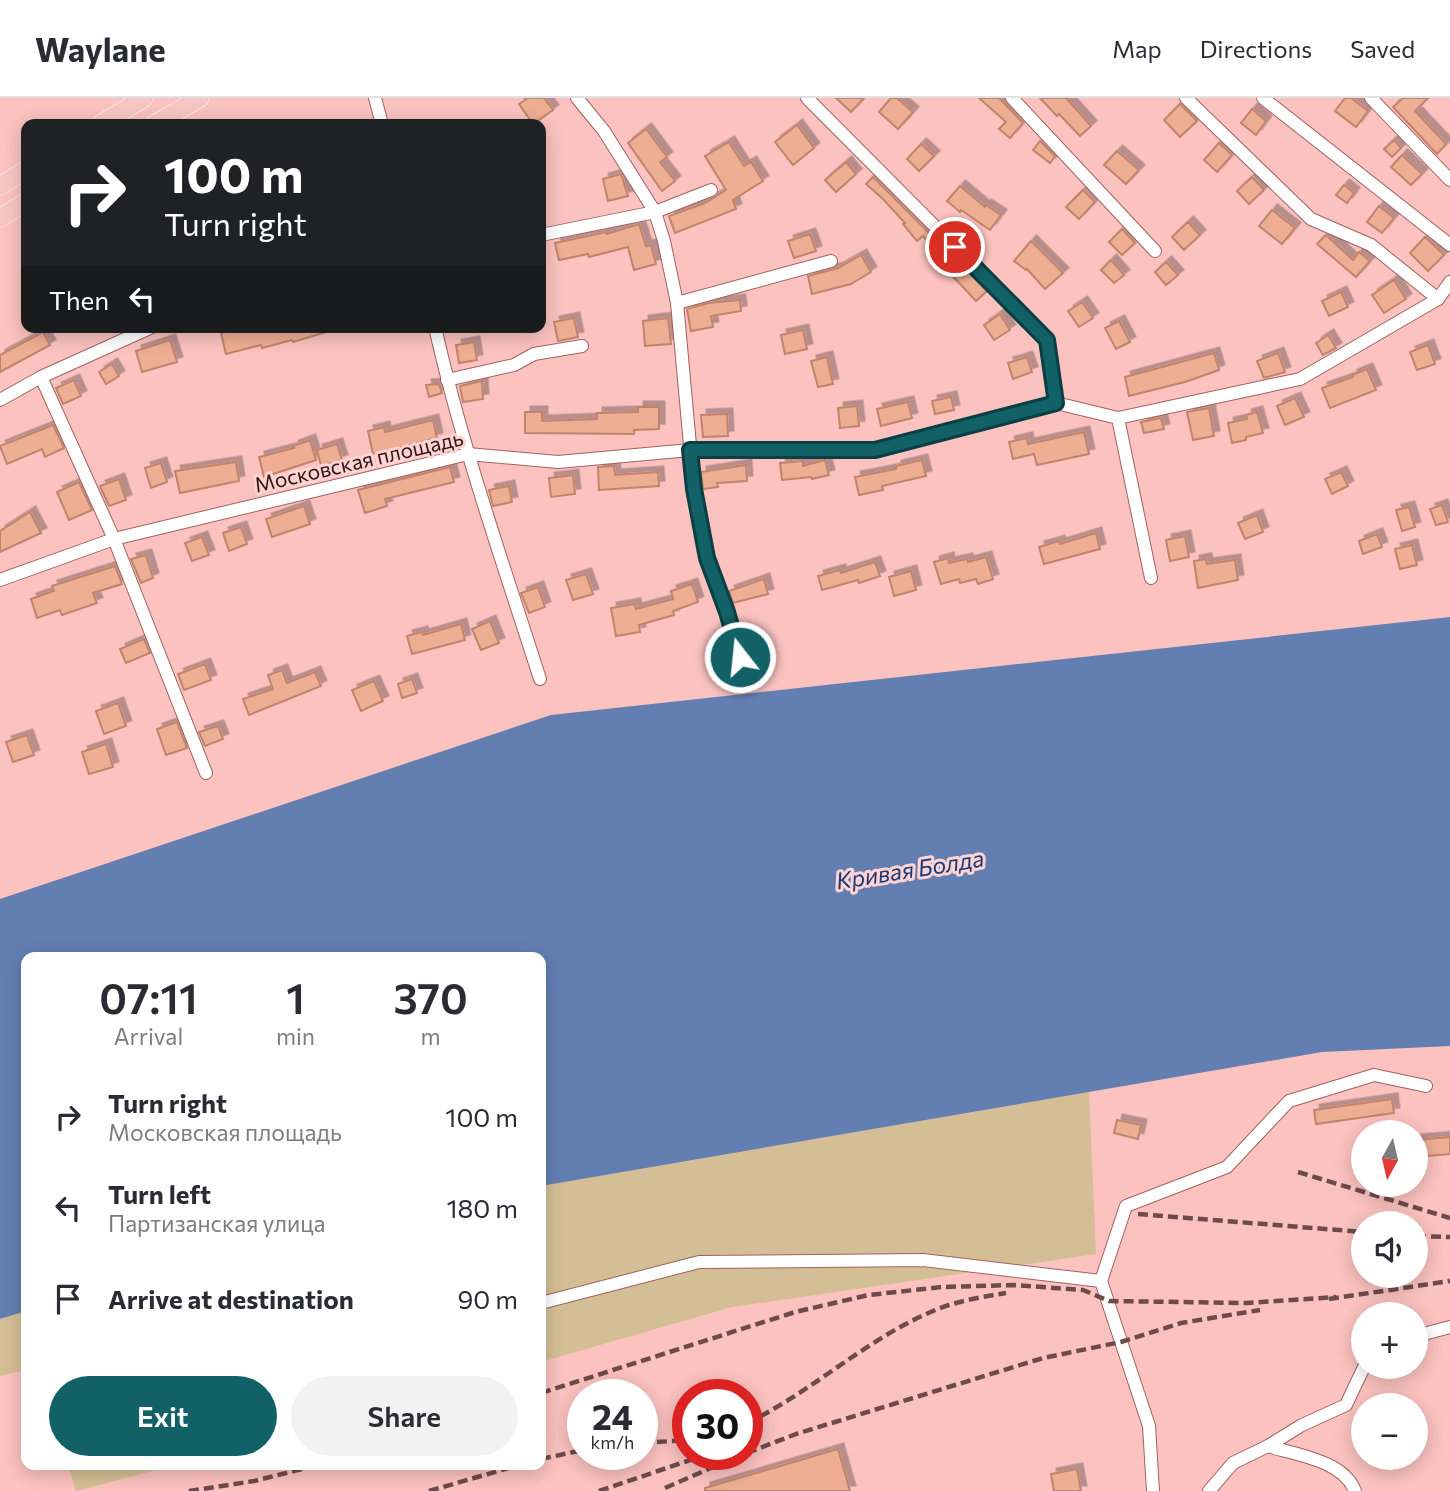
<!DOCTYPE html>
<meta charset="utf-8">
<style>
body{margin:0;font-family:Commissioner,sans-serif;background:#f2f2f3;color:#2b2b33;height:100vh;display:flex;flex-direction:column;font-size:26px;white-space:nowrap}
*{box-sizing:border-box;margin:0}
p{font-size:23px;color:#7c7c81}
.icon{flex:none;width:38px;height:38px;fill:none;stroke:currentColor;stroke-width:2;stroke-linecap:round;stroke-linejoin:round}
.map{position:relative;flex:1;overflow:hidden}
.panel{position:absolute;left:21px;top:854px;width:525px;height:518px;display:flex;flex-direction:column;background:#fff;border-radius:14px;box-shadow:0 4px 18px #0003}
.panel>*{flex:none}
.banner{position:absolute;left:21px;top:21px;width:525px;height:214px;border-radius:14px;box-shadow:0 4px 18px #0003;background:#202124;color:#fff;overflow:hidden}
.needle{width:46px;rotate:188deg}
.buttons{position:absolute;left:1351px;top:1022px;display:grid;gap:14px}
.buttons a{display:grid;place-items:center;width:77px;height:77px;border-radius:50%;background:#fff;box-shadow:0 4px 18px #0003;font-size:35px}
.speed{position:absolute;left:567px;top:1281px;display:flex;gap:14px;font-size:35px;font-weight:700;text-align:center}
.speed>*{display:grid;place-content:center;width:91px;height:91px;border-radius:50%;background:#fff;box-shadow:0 4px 18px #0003;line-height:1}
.speed small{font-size:18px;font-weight:400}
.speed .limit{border:10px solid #d22;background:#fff;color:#111}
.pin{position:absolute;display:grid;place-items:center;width:60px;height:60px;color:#fff;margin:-30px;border:4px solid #fff;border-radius:50%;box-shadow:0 2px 7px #0007}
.me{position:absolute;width:77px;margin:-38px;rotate:344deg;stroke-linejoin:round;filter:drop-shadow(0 0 5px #0008)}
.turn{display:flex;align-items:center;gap:24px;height:147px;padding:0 28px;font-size:32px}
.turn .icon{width:91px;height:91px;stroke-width:2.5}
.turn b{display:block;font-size:49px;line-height:60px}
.then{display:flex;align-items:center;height:66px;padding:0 28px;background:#0003;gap:14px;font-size:26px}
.eta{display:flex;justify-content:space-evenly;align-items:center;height:119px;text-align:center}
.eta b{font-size:42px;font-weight:600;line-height:49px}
.cta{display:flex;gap:14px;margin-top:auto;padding:14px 28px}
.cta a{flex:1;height:80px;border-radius:42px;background:#116167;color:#fff;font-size:28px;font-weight:600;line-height:80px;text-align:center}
.cta a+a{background:#f2f2f3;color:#2b2b33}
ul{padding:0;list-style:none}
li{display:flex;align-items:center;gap:21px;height:91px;padding:0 28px}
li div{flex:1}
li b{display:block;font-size:26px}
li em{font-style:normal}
header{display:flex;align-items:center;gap:42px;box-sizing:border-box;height:98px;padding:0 35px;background:#fff;border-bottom:2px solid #e1e1e2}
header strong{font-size:33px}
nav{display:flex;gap:38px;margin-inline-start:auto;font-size:24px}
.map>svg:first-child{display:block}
.green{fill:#d4be95}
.water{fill:#637fb2}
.building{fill:#eeae94;stroke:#c0846c;stroke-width:2;filter:url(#shadow)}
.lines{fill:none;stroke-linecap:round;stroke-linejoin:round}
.street-casing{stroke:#a16260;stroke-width:14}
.primary-casing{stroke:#fff;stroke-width:19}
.street{stroke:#fff;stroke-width:12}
.primary{stroke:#f7c6c4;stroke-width:18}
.rail{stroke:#6e4b4a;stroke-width:4.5;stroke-dasharray:10 5;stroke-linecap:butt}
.route-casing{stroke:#0b3f43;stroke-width:18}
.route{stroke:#116167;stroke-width:12}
.labels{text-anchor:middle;stroke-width:6;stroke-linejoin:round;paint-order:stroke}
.street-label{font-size:21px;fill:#2e1515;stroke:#ffd3d1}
.water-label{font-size:23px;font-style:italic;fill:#1a3978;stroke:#ffd3d1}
</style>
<header>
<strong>Waylane</strong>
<nav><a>Map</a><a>Directions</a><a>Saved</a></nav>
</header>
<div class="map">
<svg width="1450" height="1393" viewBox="0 0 1450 1393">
<defs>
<filter id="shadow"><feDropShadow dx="5.5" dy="-5.5" stdDeviation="0" flood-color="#0004"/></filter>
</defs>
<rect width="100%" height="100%" fill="#fbc2bf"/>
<g class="green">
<path d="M1089,994L1096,1156L732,1209L541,1264V1088Z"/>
<path d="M26,1213V1272L0,1278V1221Z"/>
<path d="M68,1367H175L76,1393Z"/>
</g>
<path class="water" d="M1450,519V948L1322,954L541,1088V859H26V1213L0,1221V801L551,617Z"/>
<g class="building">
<path d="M528,0H544L553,12L533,26L519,6Z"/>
<path d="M836,0H864L851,14Z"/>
<path d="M891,0H897L913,14L898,31L879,14Z"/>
<path d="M979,0H999L1023,25L1010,40L999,31L1006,24Z"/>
<path d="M1040,0H1066L1091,28L1080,38L1059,16L1057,18Z"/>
<path d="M1345,0H1351L1368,13L1356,29L1335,13Z"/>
<path d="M1403,0H1428L1415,13L1446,46L1437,56L1393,9Z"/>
<path d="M1180,6L1197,23L1180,39L1164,22Z"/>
<path d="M1252,11L1266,23L1256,37L1241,25Z"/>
<path d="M797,27L814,50L793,67L775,44Z"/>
<path d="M646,31L667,59L660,64L675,83L662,93L628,45Z"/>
<path d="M1394,42L1401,50L1392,59L1384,51Z"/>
<path d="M1040,43L1055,58L1050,65L1033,52Z"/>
<path d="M729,44L744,68L751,64L763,83L733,102L736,111L675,135L669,118L705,105L726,92L705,58Z"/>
<path d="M1219,45L1232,57L1217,74L1204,62Z"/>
<path d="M921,46L934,58L919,73L907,61Z"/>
<path d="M1117,53L1139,72L1126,86L1104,67Z"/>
<path d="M1402,57L1422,76L1411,87L1391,69Z"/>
<path d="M846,64L856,76L836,94L825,82Z"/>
<path d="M621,76L628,98L608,103L603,81Z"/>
<path d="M873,79L987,193L976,203L944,169L946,167L923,138L917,143L903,126L905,125L883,101L866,86Z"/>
<path d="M1252,79L1264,92L1249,106L1237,93Z"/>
<path d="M1344,87L1354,95L1347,105L1336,97Z"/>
<path d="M960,88L985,109L986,107L1001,117L990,132L961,112L960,114L947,103Z"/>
<path d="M1083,92L1095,104L1079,121L1066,109Z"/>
<path d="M1379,108L1394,120L1382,135L1367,124Z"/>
<path d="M1272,112L1295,130L1282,146L1259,128Z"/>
<path d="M1188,124L1200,137L1184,152L1172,139Z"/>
<path d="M639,126L646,148L651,147L656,166L634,172L628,149L589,159L588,156L559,162L555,145L607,134V136Z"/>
<path d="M1122,131L1135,145L1122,157L1109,144Z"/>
<path d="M810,136L816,153L794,160L788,143Z"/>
<path d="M1326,137L1353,162L1359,154L1370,163L1356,179L1317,146Z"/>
<path d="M1425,139L1444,157L1428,173L1410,155Z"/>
<path d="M1031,143L1063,175L1045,191L1027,171L1026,172L1014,163Z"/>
<path d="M861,157L871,174L851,186L812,196L808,178L838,170Z"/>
<path d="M1111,162L1124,177L1114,185L1101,172Z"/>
<path d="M1166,164L1178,177L1166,187L1155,174Z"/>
<path d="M1394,182L1406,201L1384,215L1372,197Z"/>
<path d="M1341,194L1348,209L1329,218L1322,203Z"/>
<path d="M740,202L741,213L711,218L713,229L691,233L687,211L709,205Z"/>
<path d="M1082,204L1093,220L1079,229L1068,213Z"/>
<path d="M1000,216L1010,232L994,242L984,227Z"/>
<path d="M574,220L578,239L558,243L554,224Z"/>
<path d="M668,220L671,246L645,248L643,223Z"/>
<path d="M1119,223L1130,244L1116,251L1105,230Z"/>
<path d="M244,229H333V232L293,244L292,242L262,250L261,247L226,256L221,235Z"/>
<path d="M803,232L807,251L785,256L781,237Z"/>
<path d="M43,234L50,247L0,274V257Z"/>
<path d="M1328,237L1336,250L1323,257L1316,245Z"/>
<path d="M170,242L177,264L142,274L136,253Z"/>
<path d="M474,244L477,262L459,265L456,247Z"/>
<path d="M1428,247L1435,266L1417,272L1410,254Z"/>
<path d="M1214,255L1219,272L1185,284L1129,298L1125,279Z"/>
<path d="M1278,255L1285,274L1264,280L1257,263Z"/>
<path d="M827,259L833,286L818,289L811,263Z"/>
<path d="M1027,259L1032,274L1013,281L1008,265Z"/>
<path d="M112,266L119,278L106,286L99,274Z"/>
<path d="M1367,271L1376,292L1330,310L1322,290L1353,279L1352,277Z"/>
<path d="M74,282L81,298L63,306L56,290Z"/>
<path d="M482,283L483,301L463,304L460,288Z"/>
<path d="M439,286L442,295L429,299L426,287Z"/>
<path d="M951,299L954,312L935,316L932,303Z"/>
<path d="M1295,300L1304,319L1285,327L1277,308Z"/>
<path d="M908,304L912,320L881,328L877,311Z"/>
<path d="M857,308L859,328L840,330L838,310Z"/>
<path d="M638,309H659V331L634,332V336L525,335V314H542V323L597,321V315L638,314Z"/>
<path d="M1209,310L1214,338L1193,342L1187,314Z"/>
<path d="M1257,314L1263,335L1246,339V342L1232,345L1228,325L1247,321L1246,317Z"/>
<path d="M727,316L728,338L703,339L701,317Z"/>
<path d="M1161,320L1164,331L1144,335L1141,324Z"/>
<path d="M433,322L437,340L373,356L368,333L384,329L385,334Z"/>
<path d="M53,327L64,350L45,359L42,351L7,366L0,348Z"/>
<path d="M1084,334L1089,356L1037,367L1034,356L1013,361L1009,344L1027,340L1028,346Z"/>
<path d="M310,342L316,362L264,379L259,359L294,350L293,348Z"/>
<path d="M337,346L342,362L321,368L317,352Z"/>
<path d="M825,362L829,377L812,381L811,379L782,382L780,365L803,363V368Z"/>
<path d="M922,362L926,378L882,388L883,392L859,397L855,379L896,371V368Z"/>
<path d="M236,364L239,383L180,395L175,373Z"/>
<path d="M161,365L167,384L151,390L145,370Z"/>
<path d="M746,367L747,383L717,385L718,389L703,391L701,374Z"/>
<path d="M614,368L615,377L658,374L659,388L599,392L598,369Z"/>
<path d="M450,369L454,384L385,401L387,408L365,415L358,392Z"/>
<path d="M1341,374L1348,388L1332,396L1325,381Z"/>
<path d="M573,377L575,396L551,399L549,380Z"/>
<path d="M119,381L126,402L109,408L100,388Z"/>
<path d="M79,384L92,412L69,422L57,394Z"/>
<path d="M509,388L512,404L493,408L489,392Z"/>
<path d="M1442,407L1448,424L1436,427L1430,411Z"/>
<path d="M304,408L310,426L272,439L266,421Z"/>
<path d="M1409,409L1415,429L1402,433L1396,412Z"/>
<path d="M30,414L41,435L0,454V433Z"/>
<path d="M1257,417L1263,434L1245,441L1238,425Z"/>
<path d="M241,429L247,446L229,453L223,435Z"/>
<path d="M1096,435L1100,451L1044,466L1039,449L1059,443L1060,446Z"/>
<path d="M1377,436L1382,449L1363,456L1359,443Z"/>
<path d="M1185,438L1189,459L1170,463L1166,442Z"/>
<path d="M202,439L209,457L192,463L185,445Z"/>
<path d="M1412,447L1417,467L1400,471L1395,451Z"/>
<path d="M146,457L153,480L141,485L131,461Z"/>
<path d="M986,459L993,481L978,486L976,481L960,485L959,481L941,486L934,464L948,460L949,465L967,461L968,464Z"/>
<path d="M1206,461L1207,466L1235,462L1238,482L1198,490L1194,463Z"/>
<path d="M875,464L880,478L859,485L858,482L822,492L818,478L840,472L841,475Z"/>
<path d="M115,468L122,486L93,495L97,505L62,517L60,512L37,520L31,501L54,493L52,488Z"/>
<path d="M911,473L916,492L894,498L889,479Z"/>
<path d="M586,476L593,496L573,502L566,482Z"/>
<path d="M764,481L768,496L733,505L729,493Z"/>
<path d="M692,486L698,504L673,513L674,517L639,527L640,534L616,538L611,510L635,506L636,511L673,501L671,493Z"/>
<path d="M538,489L545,509L529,515L521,495Z"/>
<path d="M490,523L499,545L481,552L472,531Z"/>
<path d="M461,526L465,542L412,556L407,538L422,534L423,537Z"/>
<path d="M144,541L150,555L126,565L120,551Z"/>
<path d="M205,566L211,582L184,592L178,576Z"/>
<path d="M282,572L287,585L315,574L321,588L249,617L243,601L273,591L268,577Z"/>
<path d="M412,581L417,595L402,600L398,586Z"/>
<path d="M374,583L383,603L361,613L352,592Z"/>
<path d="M118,605L126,628L104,636L96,613Z"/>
<path d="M177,624L187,650L166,657L157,631Z"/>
<path d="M218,628L223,641L205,648L199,634Z"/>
<path d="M27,637L34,657L13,664L6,644Z"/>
<path d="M106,646L113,669L89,676L82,654Z"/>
<path d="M1392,1001L1394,1015L1316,1026L1314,1012Z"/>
<path d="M1117,1022L1141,1027L1138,1041L1114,1035Z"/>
<path d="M1450,1039V1056L1416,1059V1042Z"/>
<path d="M838,1351L850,1393H705V1390Z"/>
<path d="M1077,1371L1081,1393H1054L1051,1376Z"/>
</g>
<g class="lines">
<defs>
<g id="street">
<path d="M375,0L382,26"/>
<path d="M577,0L604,33L655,114L664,143L677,205L694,391L707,460L727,514L740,559"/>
<path d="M807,0L1047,241L1056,305"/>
<path d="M1012,0L1155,153"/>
<path d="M1186,0L1311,121L1371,147L1438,201"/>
<path d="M1263,0L1450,147"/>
<path d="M1371,0L1450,82"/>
<path d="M541,137L655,114L711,92"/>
<path d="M677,205L831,163"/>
<path d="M435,229C462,349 503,465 540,581"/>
<path d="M41,279L114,441L206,675"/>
<path d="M447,282L514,267L534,256L582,248"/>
<path d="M0,302L41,279L152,229"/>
<path d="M1118,320L1151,480"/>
<path d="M0,482L114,441L468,356L558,364L690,352H875L1056,305L1118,320L1300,281L1438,201L1450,184"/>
<path d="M541,1205L699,1164L923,1162L1101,1183"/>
<path d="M1416,1238L1450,1229"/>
<path d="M1268,1348C1296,1357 1343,1362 1355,1393"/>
<path d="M1153,1393L1149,1328L1101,1183L1126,1108L1227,1069L1289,1003L1374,977L1426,988"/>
<path d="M1209,1393L1233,1365L1268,1348L1302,1327L1346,1307L1364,1269"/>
</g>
<g id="primary">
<path d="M101,26L144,0"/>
<path d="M155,26L200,0"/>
<path d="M0,88L26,72"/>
<path d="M0,120L26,104"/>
</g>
</defs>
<use href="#street" class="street-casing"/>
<use href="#primary" class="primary-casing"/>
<use href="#street" class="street"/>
<use href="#primary" class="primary"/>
<g class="rail">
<path d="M1298,1074L1450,1120"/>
<path d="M1138,1116L1363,1134"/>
<path d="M1416,1138L1450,1139"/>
<path d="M1329,1201L1450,1183"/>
<path d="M541,1295L795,1214L869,1197L942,1189L1014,1187L1083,1192L1109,1203L1247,1205L1336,1199"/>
<path d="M747,1325C812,1294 866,1241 933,1213C956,1203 982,1199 1006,1195"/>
<path d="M642,1345L688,1342"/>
<path d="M747,1355L796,1336L1043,1260L1121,1244L1181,1225L1260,1212"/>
<path d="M541,1361L583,1352"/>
<path d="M665,1390L743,1356"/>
<path d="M189,1393L254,1383L318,1367"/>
<path d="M429,1393L519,1367"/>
<path d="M599,1393L708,1356"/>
</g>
</g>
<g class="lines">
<defs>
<path id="route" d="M740,559L727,514L707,460L694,391L690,352H875L1056,305L1047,242L955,149"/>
</defs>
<use href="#route" class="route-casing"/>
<use href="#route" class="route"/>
</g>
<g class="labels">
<g class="street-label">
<text transform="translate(359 364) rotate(-13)" y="7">Московская площадь</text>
</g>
<g class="water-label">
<text transform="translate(910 772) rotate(-9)" y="8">Кривая Болда</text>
</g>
</g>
</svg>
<div class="buttons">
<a><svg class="needle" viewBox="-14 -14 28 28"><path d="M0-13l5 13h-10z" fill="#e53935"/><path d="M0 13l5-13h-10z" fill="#7c7c81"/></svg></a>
<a><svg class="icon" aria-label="sound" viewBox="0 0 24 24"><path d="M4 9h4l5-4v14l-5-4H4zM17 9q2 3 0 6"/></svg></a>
<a>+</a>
<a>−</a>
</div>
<div class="speed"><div>24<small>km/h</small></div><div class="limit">30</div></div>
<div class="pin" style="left:955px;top:149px;background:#d93025"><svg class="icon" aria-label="arrive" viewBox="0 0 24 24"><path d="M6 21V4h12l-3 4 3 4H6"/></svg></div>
<svg class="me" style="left:740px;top:559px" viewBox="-20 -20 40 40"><circle r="17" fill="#116167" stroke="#fff" stroke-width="3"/><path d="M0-11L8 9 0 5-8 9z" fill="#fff"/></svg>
<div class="banner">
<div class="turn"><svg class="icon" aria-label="right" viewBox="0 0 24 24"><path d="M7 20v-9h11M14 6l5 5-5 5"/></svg><div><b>100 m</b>Turn right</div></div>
<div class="then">Then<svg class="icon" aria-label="left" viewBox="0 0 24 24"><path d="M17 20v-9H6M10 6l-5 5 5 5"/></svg></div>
</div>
<section class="panel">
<div class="eta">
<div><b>07:11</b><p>Arrival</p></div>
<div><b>1</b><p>min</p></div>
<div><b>370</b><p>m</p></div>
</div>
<ul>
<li><svg class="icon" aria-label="right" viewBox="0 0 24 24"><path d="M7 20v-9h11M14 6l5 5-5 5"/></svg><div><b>Turn right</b><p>Московская площадь</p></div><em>100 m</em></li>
<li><svg class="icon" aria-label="left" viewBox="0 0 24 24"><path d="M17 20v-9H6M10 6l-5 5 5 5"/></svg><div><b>Turn left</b><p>Партизанская улица</p></div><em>180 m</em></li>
<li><svg class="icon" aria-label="arrive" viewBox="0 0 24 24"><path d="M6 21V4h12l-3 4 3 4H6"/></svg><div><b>Arrive at destination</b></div><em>90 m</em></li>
</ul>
<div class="cta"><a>Exit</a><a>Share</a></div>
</section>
</div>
